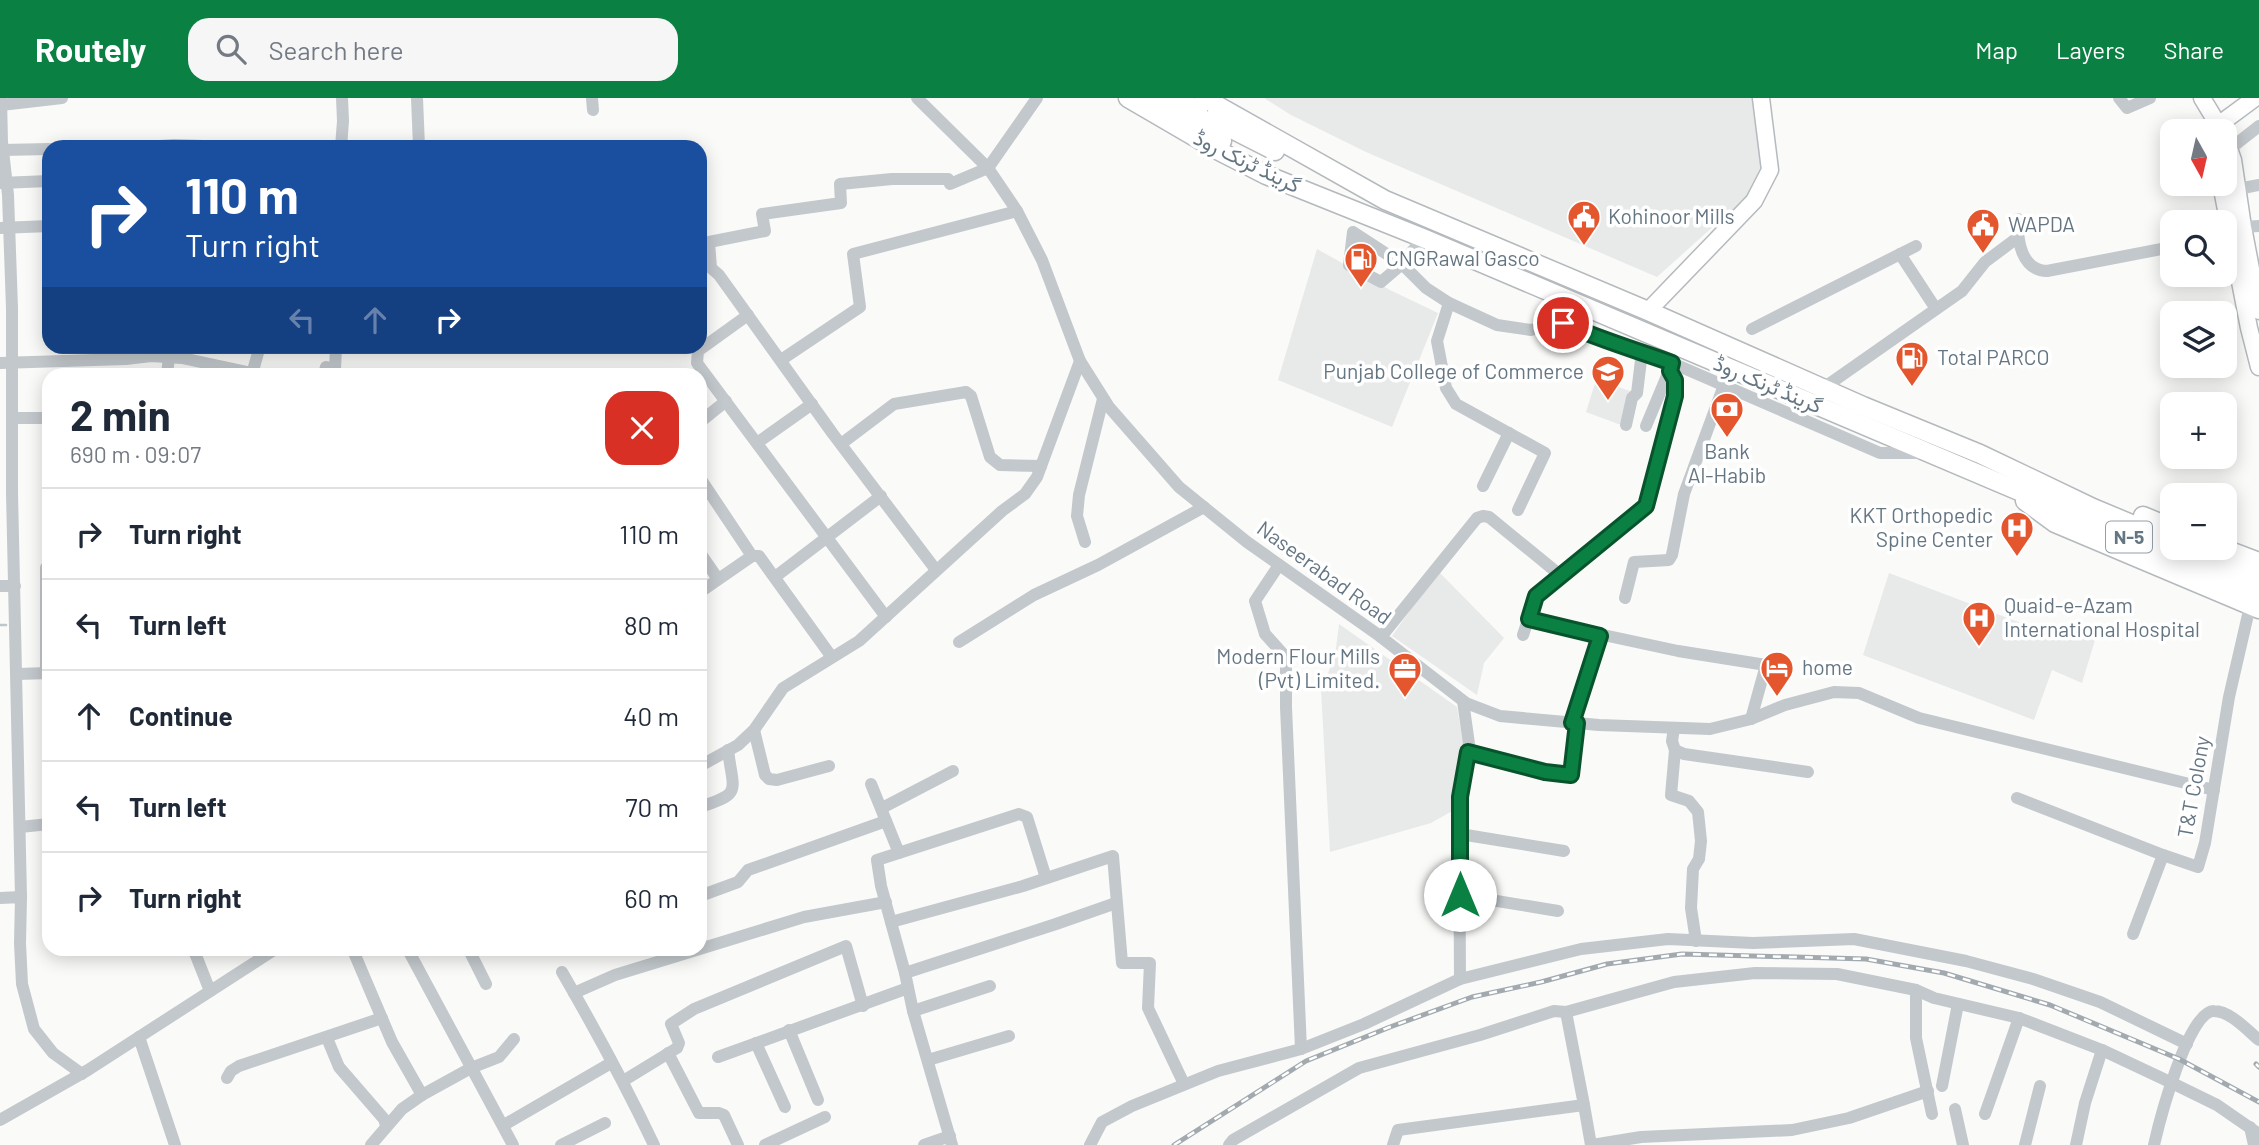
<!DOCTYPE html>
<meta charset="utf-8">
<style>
body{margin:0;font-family:Barlow,Vazirmatn,sans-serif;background:#f6f6f7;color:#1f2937;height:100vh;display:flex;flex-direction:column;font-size:26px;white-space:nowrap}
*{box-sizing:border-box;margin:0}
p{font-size:23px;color:#747a83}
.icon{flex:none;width:38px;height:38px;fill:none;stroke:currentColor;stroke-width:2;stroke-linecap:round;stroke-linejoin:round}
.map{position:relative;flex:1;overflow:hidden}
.drawer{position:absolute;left:42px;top:270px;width:665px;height:588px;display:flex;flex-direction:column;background:#fff;border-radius:21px;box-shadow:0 4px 18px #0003}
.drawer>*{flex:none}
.hud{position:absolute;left:42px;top:42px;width:665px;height:214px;border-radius:21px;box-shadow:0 4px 18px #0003;background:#1a4fa0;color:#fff;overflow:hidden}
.needle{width:46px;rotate:172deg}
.tools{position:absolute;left:2160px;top:21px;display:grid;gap:14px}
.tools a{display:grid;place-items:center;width:77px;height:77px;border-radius:14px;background:#fff;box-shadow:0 4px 18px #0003;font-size:35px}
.pin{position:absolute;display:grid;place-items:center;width:60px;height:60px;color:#fff;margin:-30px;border:4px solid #fff;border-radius:50%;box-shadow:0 2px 7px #0007}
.me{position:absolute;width:77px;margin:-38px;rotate:0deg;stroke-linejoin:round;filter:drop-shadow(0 0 5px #0008)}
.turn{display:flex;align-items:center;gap:24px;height:147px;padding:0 28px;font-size:32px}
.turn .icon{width:91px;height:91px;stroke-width:2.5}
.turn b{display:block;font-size:49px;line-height:60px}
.lanes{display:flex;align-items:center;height:66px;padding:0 28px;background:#0003;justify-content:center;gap:35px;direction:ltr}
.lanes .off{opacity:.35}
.round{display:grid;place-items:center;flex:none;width:74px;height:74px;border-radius:21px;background:#f6f6f7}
.summary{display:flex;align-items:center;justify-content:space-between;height:119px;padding:0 28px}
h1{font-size:42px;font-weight:700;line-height:52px}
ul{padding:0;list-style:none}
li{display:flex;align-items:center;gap:21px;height:91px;padding:0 28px;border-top:2px solid #e0e1e3}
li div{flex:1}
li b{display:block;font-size:26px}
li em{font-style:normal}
header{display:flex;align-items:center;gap:42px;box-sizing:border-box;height:98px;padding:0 35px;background:#0b8043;color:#fff}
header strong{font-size:33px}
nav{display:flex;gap:38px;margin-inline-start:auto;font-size:24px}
.search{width:490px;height:63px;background:#f6f6f7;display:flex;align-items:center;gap:18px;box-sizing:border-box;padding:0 24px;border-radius:21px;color:#747a83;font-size:26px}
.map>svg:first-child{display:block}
.built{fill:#e8e9e9}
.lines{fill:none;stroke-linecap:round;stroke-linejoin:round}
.stream{stroke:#bbc7cb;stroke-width:2.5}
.major-casing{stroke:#b5babe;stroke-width:19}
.highway-casing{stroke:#b4b9bd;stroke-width:21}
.minor{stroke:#c3c8cc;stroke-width:12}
.major{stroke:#fff;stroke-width:16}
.highway{stroke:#fff;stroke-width:18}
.rail-casing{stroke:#a2aab0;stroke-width:5}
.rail{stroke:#fff;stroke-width:2.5;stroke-dasharray:8;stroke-linecap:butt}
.route-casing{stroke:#07532c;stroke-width:18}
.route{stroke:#0b8043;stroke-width:12}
.labels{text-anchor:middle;stroke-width:7;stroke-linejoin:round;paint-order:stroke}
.shield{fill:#fff;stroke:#939fa8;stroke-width:2}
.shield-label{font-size:19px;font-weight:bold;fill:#657683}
.street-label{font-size:21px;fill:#657683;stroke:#fff}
.poi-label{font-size:21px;fill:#657683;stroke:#fff;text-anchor:start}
</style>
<header>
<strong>Routely</strong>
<div class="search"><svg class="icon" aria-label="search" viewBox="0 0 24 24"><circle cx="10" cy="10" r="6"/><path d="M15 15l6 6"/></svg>Search here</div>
<nav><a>Map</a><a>Layers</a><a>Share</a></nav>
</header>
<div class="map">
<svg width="2259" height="1047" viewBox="0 0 2259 1047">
<rect width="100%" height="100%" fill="#fafaf8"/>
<g class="built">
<path d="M1264,0H1754L1766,73L1745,104L1725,118L1657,179L1366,54L1291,17Z"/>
<path d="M1317,151L1390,192L1438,215L1392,329L1278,282Z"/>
<path d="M1596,282L1630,293L1621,327L1586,314Z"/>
<path d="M1438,473L1504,540L1484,565L1477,597L1392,538Z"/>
<path d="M1889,475L2060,540L2064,531L2095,542L2082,585L2052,572L2034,622L1863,557Z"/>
<path d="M1339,526L1457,609L1463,645L1454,712L1431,725L1330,754L1321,592L1335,558Z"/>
</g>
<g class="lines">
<path class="stream" d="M0,527H6"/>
<defs>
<g id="major">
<path d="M2202,0L2222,33"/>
<path d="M2217,28L2255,0"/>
<path d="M2224,36L2233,62L2243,129L2259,213"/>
<path d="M2221,86L2249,230L2259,269"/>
<path d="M1648,213L1754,103L1770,72L1761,0"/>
</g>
<g id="highway">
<path d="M1128,0L1219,53L1266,77L1423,140L2259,495"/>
<path d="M1154,0L1191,25L1199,22L1198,13L1177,0"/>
<path d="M1204,0L1385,102L1648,213L1863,308L1980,356L2093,410L2172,443"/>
<path d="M1222,43L1204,32L1203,28L1212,21L1275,53"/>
<path d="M2025,403L2055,425L2259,511"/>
<path d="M2143,418L2172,430"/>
<path d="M2187,450L2259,481"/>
<path d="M2222,450L2259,464"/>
</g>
</defs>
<use href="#major" class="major-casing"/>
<use href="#highway" class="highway-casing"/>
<g class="minor">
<path d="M1,0L2,44L8,97L12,210V395L21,799"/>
<path d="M417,0L419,49"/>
<path d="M592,0L593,12"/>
<path d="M917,0L988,70L1017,113L1042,162L1080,263L1109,309L1179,389L1247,444L1377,536L1466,605L1500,618L1599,627L1710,631L1751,621L1785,607L1834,594L1859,595L1919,620L2214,692"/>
<path d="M2119,0L2127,10L2150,0"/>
<path d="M1,7L62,0"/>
<path d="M146,49L174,47L233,49"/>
<path d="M341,49L343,23L342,0"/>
<path d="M2231,50L2259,28"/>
<path d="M3,52L49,51"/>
<path d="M0,85L49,83"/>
<path d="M2238,91L2259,87"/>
<path d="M2018,121C2017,142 2021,172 2047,173L2172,149"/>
<path d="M2243,129L2259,128"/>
<path d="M0,130L49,128"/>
<path d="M1423,140L1402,166L1381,184L1349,167L1353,134L1402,166L1426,190L1449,205L1497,227L1531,232L1563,224L1587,236L1601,239L1672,265L1880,355H1924"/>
<path d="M1900,156L1936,211"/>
<path d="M1449,205L1437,243L1446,290L1456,306L1545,355L1518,412"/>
<path d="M748,217L698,253L697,265L886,519"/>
<path d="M1752,231L1916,148"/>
<path d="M781,262L860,209L853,156L1017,113"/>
<path d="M0,265L126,261L151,258L182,260L252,275"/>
<path d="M167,276L169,259"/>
<path d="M252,276L260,248"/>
<path d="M324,276L326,269L335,272L336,248"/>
<path d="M1822,291L1962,193L1985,164L2017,140"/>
<path d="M13,320H49"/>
<path d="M700,324L726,303"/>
<path d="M1626,327L1632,300L1637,295L1642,254"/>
<path d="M1646,328L1669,273"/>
<path d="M757,345L812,306"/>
<path d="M841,346L894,306L966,294L971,298L990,359L1000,367L1041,368"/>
<path d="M700,380L752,458"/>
<path d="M1483,388L1509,335"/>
<path d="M1085,444L1077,418L1079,397L1103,301"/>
<path d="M700,455L718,481"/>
<path d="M1279,467L1255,503L1265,536L1283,556L1286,569V609L1301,951"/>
<path d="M936,472L833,336L719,177L711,170L709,144L765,133L762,116L841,105L840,86L892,81H948L950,86L988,70L1037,0"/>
<path d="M775,479L881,398"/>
<path d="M0,488H15"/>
<path d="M700,494L752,458H759L831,558"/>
<path d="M1625,500L1634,464L1669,462L1672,457L1684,396L1724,287"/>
<path d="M1529,521L1678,553L1766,567L1751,621"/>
<path d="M1523,537L1536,498L1646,408L1675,298V282L1669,273L1672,265"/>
<path d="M1381,539L1477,420L1483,418L1489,419L1560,477"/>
<path d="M959,544L1034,497L1098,467L1204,409"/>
<path d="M46,575V470L49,469"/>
<path d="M17,576L49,575"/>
<path d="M1572,625L1600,538"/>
<path d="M1674,630L1672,643L1675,652L1684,656L1808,674"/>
<path d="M754,632L765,677L769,681L777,682L829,668"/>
<path d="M1675,652L1671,697L1689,703L1698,714L1701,743L1699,761L1693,771L1691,810L1696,843"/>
<path d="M1468,654L1545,674L1571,677L1577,625"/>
<path d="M700,668L738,647L754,632L783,590L859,543L1002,413L1025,396L1037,379L1080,263"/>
<path d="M871,686L899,755"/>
<path d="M2017,700L2163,757L2198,769L2205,745L2229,599L2250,508"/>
<path d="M700,709C743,695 733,694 728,652"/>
<path d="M882,710L953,673"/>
<path d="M20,729L49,726"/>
<path d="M1460,736L1564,753"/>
<path d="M1460,797L1558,813"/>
<path d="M700,798L738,784L748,772L886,723"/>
<path d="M0,800L21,799L20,845L22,886L34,931L53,955L82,976"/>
<path d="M891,824L1023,788L1113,758L1122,865H1150L1148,910L1184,986"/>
<path d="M2133,836L2163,757"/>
<path d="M193,850L210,893"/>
<path d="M352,850L392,944L422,997"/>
<path d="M407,850L513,1047"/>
<path d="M468,850L486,886"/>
<path d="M562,874C595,931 626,988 654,1047"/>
<path d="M905,875L1056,826L1116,805"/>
<path d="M1460,881L1459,699L1469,646L1463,603"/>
<path d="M1916,892V940L1932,1016"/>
<path d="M574,895L615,877L804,819L886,804"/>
<path d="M913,913L990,888"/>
<path d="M789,932L818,1002"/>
<path d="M139,939L175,1047"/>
<path d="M327,940L339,969L384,1021L386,1027"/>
<path d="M756,945L785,1009"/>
<path d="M668,955L699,1015H719L724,1017L738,1047"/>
<path d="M718,959L908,890"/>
<path d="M928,962L1009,938"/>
<path d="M227,980L231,973L239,968L382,920"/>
<path d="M623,983L677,950L679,945L671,926L694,911L846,848L863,908"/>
<path d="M1942,988L1958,906"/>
<path d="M1584,1007L1591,1047"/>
<path d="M1955,1011L1963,1047"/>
<path d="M1985,1016L2019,920"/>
<path d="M0,1022L88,972L277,850"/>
<path d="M504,1027L611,965"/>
<path d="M2250,1029L2254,1047"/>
<path d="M371,1047L402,1011L422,997L471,970L499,959L514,941"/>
<path d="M561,1047L605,1025"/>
<path d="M765,1047L825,1019"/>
<path d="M924,1047L950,1038"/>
<path d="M952,1047L913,913L905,875L881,788L877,762L1019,716L1027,719L1046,780"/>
<path d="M1090,1047L1102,1024L1132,1008L1218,973L1301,951L1364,926L1460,881L1581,851L1668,841L1753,845L1854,841L1966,863L2033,881L2100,904L2187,946"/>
<path d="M1229,1047L1233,1042L1359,970L1480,937L1554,913L1566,914L1674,884L1755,875L1837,876L1916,892L1934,900L2019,920L2102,952L2170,984L2217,1007L2259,1036"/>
<path d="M1393,1047L1398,1032L1584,1007L1566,914"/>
<path d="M1592,1047L1641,1039L1792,1032L1849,1020L1928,993"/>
<path d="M2025,1047L2040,988"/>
<path d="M2076,1047L2085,1005L2102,952"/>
<path d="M2154,1047C2159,1025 2188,912 2214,913C2230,913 2247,932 2259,942"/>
</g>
<use href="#major" class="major"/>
<use href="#highway" class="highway"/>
<defs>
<g id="rail">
<path d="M2256,966L2259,969"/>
<path d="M1174,1047L1306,963L1390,929L1472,899L1541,884L1607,866L1682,856L1866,861L1944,875L2050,907L2179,961L2259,1004"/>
</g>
</defs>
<use href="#rail" class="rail-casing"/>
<use href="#rail" class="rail"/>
</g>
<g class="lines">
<defs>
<path id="route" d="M1460,797V699L1468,654L1545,674L1571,677L1577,625H1572L1600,538L1529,521L1536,498L1646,408L1675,298V282L1670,273L1672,265C1636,252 1598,241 1563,225"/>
</defs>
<use href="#route" class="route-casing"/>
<use href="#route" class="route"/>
</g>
<defs>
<symbol id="civic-pin" viewBox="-11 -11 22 30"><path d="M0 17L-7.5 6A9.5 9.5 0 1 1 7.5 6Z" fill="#e4572e" stroke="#fff"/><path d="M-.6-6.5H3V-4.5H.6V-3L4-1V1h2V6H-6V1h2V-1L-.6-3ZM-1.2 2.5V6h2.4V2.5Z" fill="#fff"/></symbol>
<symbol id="fuel-pin" viewBox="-11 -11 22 30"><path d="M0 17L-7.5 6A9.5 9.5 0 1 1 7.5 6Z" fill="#e4572e" stroke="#fff"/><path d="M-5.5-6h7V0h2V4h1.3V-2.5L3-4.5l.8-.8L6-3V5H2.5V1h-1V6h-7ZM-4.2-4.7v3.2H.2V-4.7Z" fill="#fff"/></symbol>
<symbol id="university-pin" viewBox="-11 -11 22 30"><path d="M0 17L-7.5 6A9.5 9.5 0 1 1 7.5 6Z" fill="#e4572e" stroke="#fff"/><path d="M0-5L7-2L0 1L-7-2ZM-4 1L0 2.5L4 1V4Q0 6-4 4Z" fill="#fff"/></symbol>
<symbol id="bank-pin" viewBox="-11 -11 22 30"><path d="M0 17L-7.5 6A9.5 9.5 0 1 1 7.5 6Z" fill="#e4572e" stroke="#fff"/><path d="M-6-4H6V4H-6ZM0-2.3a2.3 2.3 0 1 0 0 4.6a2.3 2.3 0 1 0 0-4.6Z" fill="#fff"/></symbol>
<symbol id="hospital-pin" viewBox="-11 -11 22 30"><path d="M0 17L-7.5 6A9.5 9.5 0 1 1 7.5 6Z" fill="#e4572e" stroke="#fff"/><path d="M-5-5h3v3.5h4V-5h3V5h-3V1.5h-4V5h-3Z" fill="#fff"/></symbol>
<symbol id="hotel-pin" viewBox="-11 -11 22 30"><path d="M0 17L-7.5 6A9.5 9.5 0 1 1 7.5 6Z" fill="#e4572e" stroke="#fff"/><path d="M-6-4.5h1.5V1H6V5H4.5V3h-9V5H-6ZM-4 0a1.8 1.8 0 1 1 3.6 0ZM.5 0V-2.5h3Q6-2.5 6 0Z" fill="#fff"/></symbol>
<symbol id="office-pin" viewBox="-11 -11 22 30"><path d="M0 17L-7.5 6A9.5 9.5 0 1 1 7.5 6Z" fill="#e4572e" stroke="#fff"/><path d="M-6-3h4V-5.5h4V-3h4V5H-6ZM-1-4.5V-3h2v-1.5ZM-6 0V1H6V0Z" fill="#fff"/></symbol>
</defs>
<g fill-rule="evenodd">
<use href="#civic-pin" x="1565" y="100" width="38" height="52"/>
<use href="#civic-pin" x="1964" y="108" width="38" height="52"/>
<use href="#fuel-pin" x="1342" y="142" width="38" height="52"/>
<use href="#fuel-pin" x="1893" y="241" width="38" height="52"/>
<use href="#university-pin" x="1589" y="255" width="38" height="52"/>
<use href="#bank-pin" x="1708" y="292" width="38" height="52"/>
<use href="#hospital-pin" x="1998" y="411" width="38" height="52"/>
<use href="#hospital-pin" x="1960" y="501" width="38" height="52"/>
<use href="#hotel-pin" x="1758" y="551" width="38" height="52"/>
<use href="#office-pin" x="1386" y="552" width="38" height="52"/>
</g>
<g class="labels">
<rect class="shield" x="2106" y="423.5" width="46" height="31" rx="5"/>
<g class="shield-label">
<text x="2129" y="446">N-5</text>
</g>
<g class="street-label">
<text transform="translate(1247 64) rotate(26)" y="7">گرینڈ ٹرنک روڈ</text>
<text transform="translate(1768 287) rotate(23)" y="7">گرینڈ ٹرنک روڈ</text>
<text transform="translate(1324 475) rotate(36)" y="7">Naseerabad Road</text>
<text transform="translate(2194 689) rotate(-80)" y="7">T&amp;T Colony</text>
</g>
<g class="poi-label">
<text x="1608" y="126">Kohinoor Mills</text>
<text x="2008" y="134">WAPDA</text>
<text x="1386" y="168">CNGRawal Gasco</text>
<text x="1937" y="267">Total PARCO</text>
<text x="1584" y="281" text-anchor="end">Punjab College of Commerce</text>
<text x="1727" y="361" text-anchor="middle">Bank<tspan x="1727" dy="24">Al-Habib</tspan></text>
<text x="1993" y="425" text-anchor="end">KKT Orthopedic<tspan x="1993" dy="24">Spine Center</tspan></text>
<text x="2004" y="515">Quaid-e-Azam<tspan x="2004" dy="24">International Hospital</tspan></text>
<text x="1380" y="566" text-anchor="end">Modern Flour Mills<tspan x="1380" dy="24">(Pvt) Limited.</tspan></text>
<text x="1802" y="577">home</text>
</g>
</g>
</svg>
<div class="tools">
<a><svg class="needle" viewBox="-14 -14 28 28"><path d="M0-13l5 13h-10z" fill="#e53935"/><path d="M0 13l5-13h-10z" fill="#747a83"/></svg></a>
<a><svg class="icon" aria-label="search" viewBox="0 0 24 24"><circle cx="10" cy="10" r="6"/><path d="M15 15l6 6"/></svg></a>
<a><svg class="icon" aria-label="layers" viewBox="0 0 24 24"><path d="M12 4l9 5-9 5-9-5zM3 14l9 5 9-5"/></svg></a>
<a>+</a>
<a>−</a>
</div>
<div class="pin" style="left:1563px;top:225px;background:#d93025"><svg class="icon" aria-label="arrive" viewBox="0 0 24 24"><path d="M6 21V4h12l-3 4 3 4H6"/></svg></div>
<svg class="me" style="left:1460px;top:797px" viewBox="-20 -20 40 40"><circle r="19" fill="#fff"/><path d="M0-13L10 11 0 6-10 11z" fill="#0b8043"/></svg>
<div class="hud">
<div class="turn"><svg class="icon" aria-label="right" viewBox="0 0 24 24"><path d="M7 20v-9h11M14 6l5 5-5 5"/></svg><div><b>110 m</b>Turn right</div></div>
<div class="lanes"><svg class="icon off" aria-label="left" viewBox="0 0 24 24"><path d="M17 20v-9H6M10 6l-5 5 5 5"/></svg><svg class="icon off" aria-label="ahead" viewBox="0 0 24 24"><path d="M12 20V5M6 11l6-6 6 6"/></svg><svg class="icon" aria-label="right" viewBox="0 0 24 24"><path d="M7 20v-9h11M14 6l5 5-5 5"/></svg></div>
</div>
<section class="drawer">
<div class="summary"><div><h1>2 min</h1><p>690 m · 09:07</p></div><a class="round" style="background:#d93025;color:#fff"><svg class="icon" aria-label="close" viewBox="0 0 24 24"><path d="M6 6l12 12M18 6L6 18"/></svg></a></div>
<ul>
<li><svg class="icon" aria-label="right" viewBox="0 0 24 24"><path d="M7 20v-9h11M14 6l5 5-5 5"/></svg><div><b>Turn right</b></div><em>110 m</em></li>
<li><svg class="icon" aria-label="left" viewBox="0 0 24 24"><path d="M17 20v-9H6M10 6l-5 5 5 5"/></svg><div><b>Turn left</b></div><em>80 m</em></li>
<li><svg class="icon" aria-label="ahead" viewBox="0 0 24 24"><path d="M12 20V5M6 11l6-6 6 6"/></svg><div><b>Continue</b></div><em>40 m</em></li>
<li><svg class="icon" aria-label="left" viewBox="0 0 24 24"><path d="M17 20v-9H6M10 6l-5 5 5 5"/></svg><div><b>Turn left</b></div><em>70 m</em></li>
<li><svg class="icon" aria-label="right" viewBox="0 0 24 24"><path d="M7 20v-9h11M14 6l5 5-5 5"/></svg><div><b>Turn right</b></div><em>60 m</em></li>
</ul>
</section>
</div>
